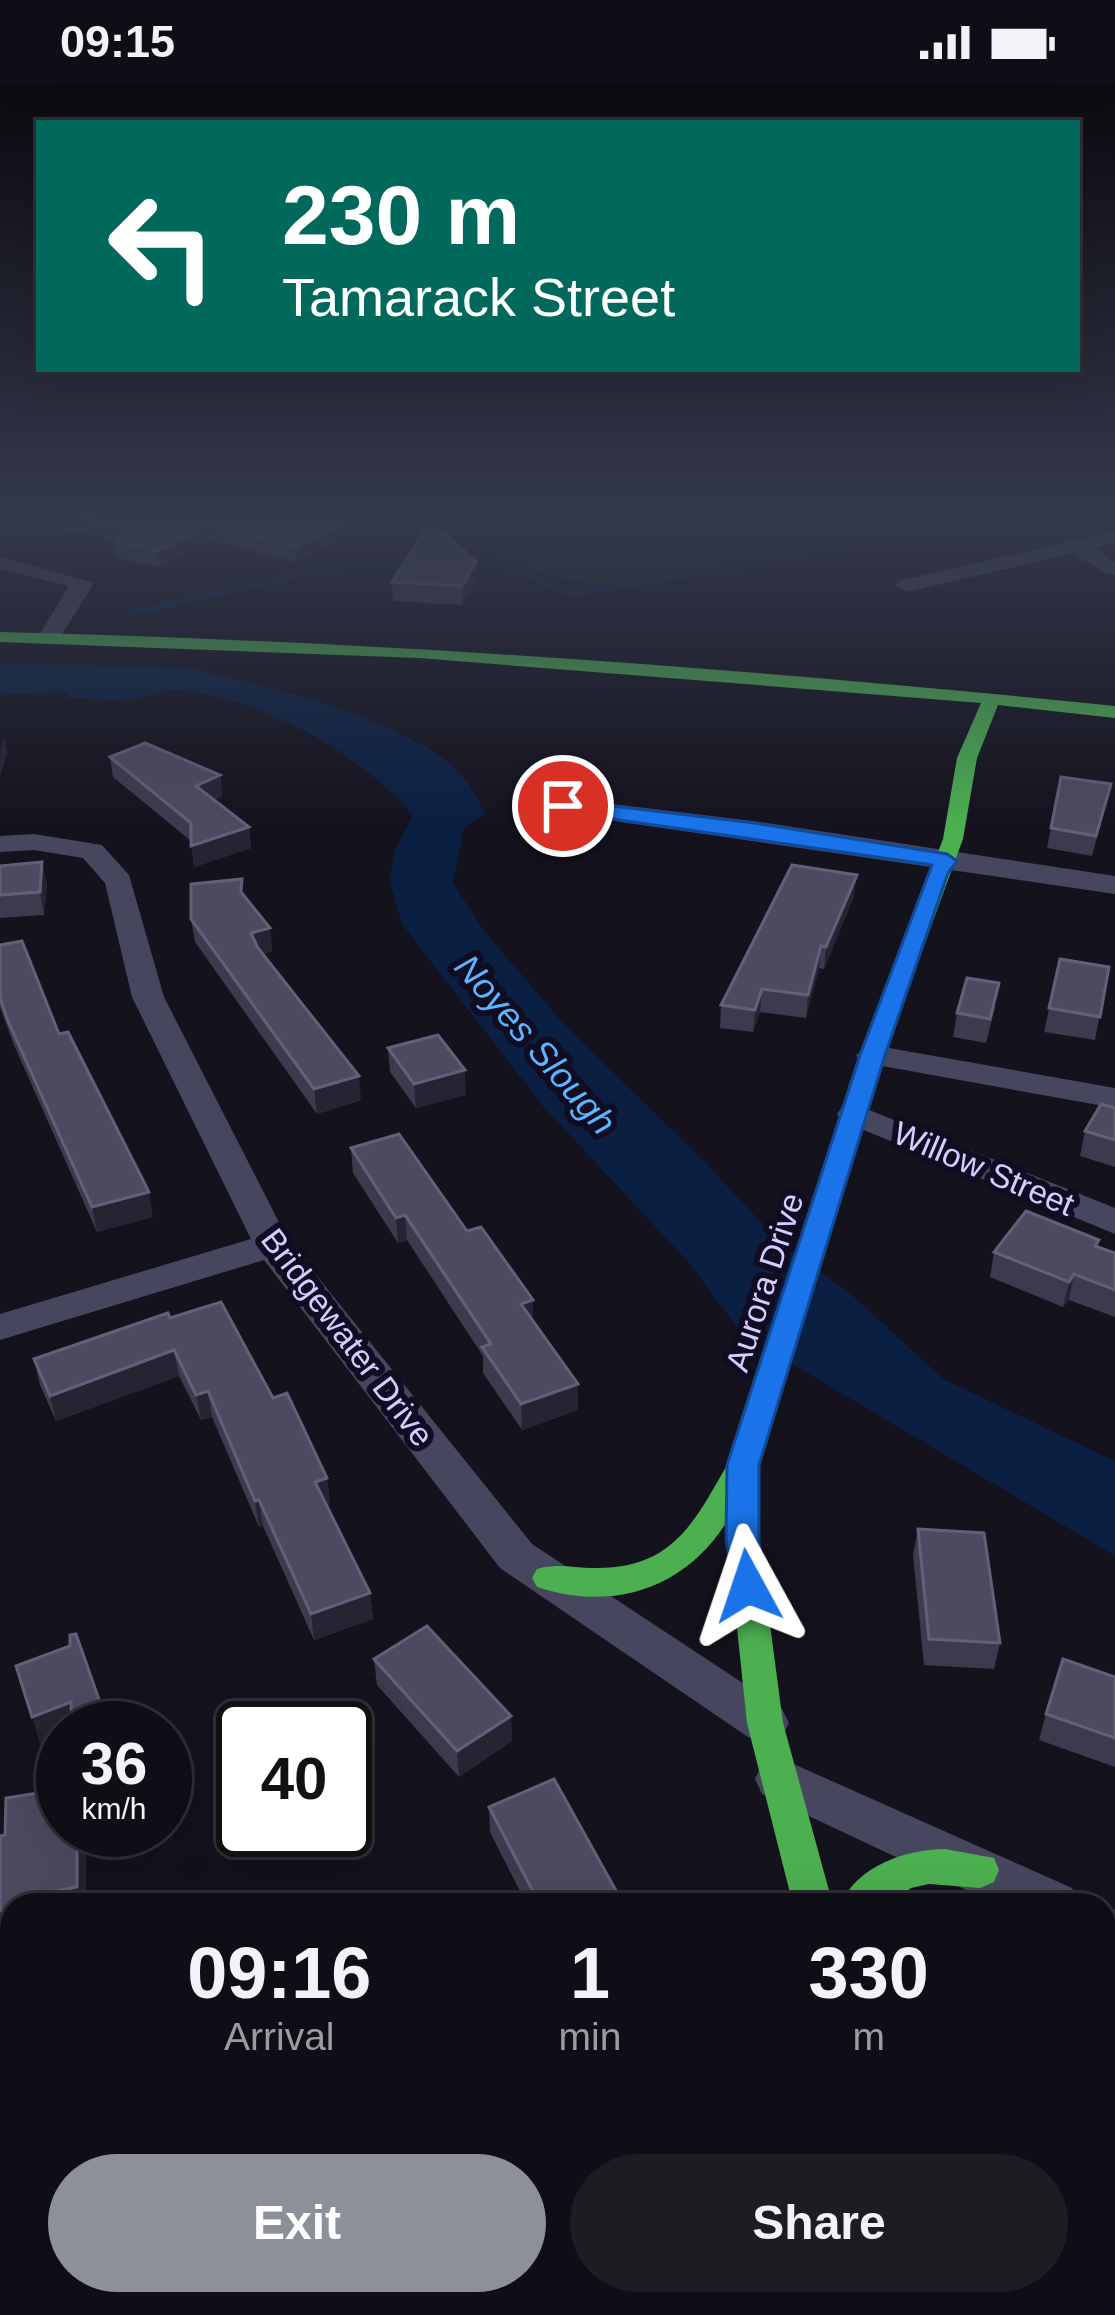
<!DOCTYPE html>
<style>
body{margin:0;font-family:Helvetica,sans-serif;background:#1d1c23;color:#f1f3f6;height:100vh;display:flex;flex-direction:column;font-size:45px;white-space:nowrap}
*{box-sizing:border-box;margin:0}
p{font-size:39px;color:#9b9ca1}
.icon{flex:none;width:66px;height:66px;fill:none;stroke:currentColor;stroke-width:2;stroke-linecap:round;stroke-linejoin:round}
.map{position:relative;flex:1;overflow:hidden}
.drawer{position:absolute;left:0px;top:1809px;width:1116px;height:423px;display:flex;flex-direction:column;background:#0f0e16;border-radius:36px 36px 0 0;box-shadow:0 12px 48px #0002,0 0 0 3px #2f2e35}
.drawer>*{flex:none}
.hud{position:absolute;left:36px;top:36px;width:1044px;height:252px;border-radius:0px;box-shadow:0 12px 48px #0002,0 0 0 3px #2f2e35;background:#00695c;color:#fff;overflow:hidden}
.speed{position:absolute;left:36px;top:1617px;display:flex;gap:24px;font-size:60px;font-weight:700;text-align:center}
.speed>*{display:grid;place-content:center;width:156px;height:156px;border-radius:50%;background:#0f0e16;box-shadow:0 12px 48px #0002,0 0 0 3px #2f2e35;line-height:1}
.speed small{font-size:30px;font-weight:400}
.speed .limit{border:6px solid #111;border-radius:18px;background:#fff;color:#111}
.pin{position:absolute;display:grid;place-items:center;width:102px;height:102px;color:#fff;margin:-51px;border:6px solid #fff;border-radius:50%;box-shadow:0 3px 12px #0007}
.me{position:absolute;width:132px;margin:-66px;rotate:355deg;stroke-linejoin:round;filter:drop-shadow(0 0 9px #0008)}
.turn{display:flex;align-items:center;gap:42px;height:252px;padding:0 48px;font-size:54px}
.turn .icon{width:156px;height:156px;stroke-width:2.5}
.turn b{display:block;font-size:84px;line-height:102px}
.eta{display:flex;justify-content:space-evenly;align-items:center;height:204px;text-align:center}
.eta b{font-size:72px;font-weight:800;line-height:84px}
.action{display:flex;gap:24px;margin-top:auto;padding:24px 48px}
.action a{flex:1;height:138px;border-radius:72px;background:#8c9099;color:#fff;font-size:48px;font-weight:800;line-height:138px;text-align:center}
.action a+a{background:#1d1c23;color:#f1f3f6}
.status{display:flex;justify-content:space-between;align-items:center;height:84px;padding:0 60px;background:#0f0e16;direction:ltr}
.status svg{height:33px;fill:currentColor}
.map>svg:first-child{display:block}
.green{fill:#102929}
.water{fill:#0a1f41}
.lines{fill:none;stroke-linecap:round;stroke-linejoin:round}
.stream{stroke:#0a1f41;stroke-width:6}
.street{fill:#46465e;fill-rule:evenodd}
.fast{fill:#4caf50;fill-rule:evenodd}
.slow{fill:#ffc107;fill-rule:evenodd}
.wall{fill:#3d3a4d}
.shaded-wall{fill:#262332}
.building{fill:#4d4a60;stroke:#625f79;stroke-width:3}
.route{fill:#1a73e8;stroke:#114b97;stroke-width:3}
.labels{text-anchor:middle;stroke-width:12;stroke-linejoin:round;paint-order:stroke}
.street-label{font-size:33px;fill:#d3ceff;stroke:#100d22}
.water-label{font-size:36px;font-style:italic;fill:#5cb6ff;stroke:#100d22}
</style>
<div class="status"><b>09:15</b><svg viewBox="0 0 49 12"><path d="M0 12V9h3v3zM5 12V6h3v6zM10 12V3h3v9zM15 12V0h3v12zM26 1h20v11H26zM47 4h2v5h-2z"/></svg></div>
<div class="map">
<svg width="1115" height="2231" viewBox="0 0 1115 2231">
<rect width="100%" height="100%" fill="#14121d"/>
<path class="green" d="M466,431H856L860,439L853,460L605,502L558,494L479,466Z"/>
<path class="water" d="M0,579L185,584C256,597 401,635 454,683C469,696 476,712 485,729L464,744L453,799L485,848L563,939L708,1081L779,1158L851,1210L943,1295L1115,1377V1472L742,1250L690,1180L542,1021L402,840L389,796L396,763L413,731C358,668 262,614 178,606C161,605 149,613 133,615C112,617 89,614 67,614L69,608L0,611Z"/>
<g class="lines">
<g class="stream">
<path d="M890,460L1014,431"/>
<path d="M465,478L500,481L572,510L848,465"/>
<path d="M132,529L338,482L417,478"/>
</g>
<g class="street">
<path d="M4,431H28L0,447Z"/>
<path d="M1115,447V459L1094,464L1115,478V491L1105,489L1073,469L907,508L896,502L899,497Z"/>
<path d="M0,473L94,499L57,558L49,560L38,553L69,502L0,485Z"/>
<path d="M563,714L753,737L1115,792V810L554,728L550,722Z"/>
<path d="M34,750L102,761L129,791L164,913L288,1156L532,1460L782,1625L789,1639L782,1653L765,1659L748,1653L500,1484L264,1176L0,1256V1230L251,1155L132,913L105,799L83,774L34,766L0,768V752Z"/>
<path d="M872,961L1115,1004V1024L860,978L856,971Z"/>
<path d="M854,1020L1115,1124V1150L842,1037L837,1030L842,1023Z"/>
<path d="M780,1674L1072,1804L1079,1821H998L762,1710L755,1695L762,1680Z"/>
<path d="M1104,1821L1115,1826V1876L1104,1872Z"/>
</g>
<g class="fast">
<path d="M0,548C373,557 744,584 1115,622V634L998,621L977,674L963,755L884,971L759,1380V1457L783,1639L833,1821H793L747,1639L726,1439C684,1505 612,1528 537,1503L532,1494L537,1485C556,1479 574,1484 594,1484C671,1485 693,1441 727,1381L860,971L943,755L957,674L981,619L419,574L0,558Z"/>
<path d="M945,1765L994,1774L999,1786L994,1798L980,1804L929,1800L911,1804L886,1821H840C858,1781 905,1766 945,1765Z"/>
</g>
<path class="slow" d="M888,2220H934L936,2231H890Z"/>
</g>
<g class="wall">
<path d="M54,431H314L347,453L297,478L212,457L159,483L116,474L114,457L116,456L56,444Z"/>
<path d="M476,478V496L462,521L393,517L392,498Z"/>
<path d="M110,673L220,691L222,712L213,716L249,743L251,764L194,783L191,757L113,693Z"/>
<path d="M1061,693L1111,700L1092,772L1047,764Z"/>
<path d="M0,782L47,800L44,831L0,834Z"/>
<path d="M244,811L270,844L272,867L263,870L361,1016L317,1030L195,858L191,835Z"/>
<path d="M854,812L824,885L819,884L806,934L760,928L753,948L720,944L721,921Z"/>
<path d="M0,861L59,950L153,1133L97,1148L14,961L0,923Z"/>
<path d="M1060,875L1109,883L1095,956L1044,948Z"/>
<path d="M995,923L986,959L953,953L957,929Z"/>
<path d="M388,964L466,1011L416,1024L390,988Z"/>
<path d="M1115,1024V1083L1080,1072L1085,1047Z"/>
<path d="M351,1064L533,1238L578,1300V1326L522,1346L483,1289V1272L407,1156L398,1159L353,1089Z"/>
<path d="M1099,1156L1098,1163L1115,1169V1233L1069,1216L1063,1223L990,1193L994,1168Z"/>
<path d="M170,1234L273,1314L327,1394L330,1420L327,1421L370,1509L373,1535L314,1556L263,1442L259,1443L212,1333L201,1336L179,1292L56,1337L40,1301L34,1275Z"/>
<path d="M918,1445L1000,1559L994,1585L924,1581L913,1471Z"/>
<path d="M374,1575L511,1632L512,1657L459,1693L377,1601Z"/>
<path d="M1115,1593V1683L1039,1656L1046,1630Z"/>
<path d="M489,1723L624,1821H527L490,1748Z"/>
<path d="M63,1746H85L86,1821H12V1858L0,1861V1752Z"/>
<path d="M1115,1943V2231H1095L1092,2220H1104V1944Z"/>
<path d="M470,2220H594V2224L540,2231H470Z"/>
</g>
<g class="shaded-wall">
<path d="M346,438L347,453L297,478L296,462Z"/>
<path d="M210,441L212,457L159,483L157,467Z"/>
<path d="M476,478V496L462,521V502Z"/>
<path d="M4,652L7,669L0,694V666Z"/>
<path d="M220,691L222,712L199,723L196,702Z"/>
<path d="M249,743L251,764L194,783L191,762Z"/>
<path d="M42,778L47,800L44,831L40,808Z"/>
<path d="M857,791L854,812L824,885L826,863Z"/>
<path d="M270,844L272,867L253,872L251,849Z"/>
<path d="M821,862L819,884L806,934L808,911Z"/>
<path d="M762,905L760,928L753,948L755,926Z"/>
<path d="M465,986L466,1011L416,1024L414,1000Z"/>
<path d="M359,992L361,1016L317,1030L314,1005Z"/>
<path d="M149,1108L153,1133L97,1148L92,1123Z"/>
<path d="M405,1131L407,1156L398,1159L396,1134Z"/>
<path d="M1074,1190L1069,1216L1063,1223L1069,1198Z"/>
<path d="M533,1216V1242L521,1220Z"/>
<path d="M174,1266L179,1292L56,1337L50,1312Z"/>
<path d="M578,1300V1326L522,1346L521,1320Z"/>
<path d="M208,1307L212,1333L201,1336L196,1311Z"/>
<path d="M327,1394L330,1420L318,1424L315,1398Z"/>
<path d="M259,1416L263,1442L259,1443L255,1417Z"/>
<path d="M370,1509L373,1535L314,1556L311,1530Z"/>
<path d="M71,1618L78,1644H63V1658L42,1666L32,1633Z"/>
<path d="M511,1632L512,1657L459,1693L457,1667Z"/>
<path d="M165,1668L169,1729L165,1730Z"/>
<path d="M77,1746H85L86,1821H36V1811Z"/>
<path d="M128,2220H141L140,2231H127Z"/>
</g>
<g class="building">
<path d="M66,431H314L346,438L296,462L210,441L157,467L114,457L138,446Z"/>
<path d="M441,446L476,478L462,502L392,498L424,448Z"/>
<path d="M145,659L220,691L196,702L249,743L191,762V739L110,673Z"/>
<path d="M1061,693L1111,700L1096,752L1051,744Z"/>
<path d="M42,778L40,808L0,811V782Z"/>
<path d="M792,781L857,791L826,863L821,862L808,911L762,905L755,926L721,921Z"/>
<path d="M242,795L241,808L270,844L251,849L258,864L359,992L314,1005L191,835V800Z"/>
<path d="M22,857L59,950L68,948L149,1108L92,1123L8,937L0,914V861Z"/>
<path d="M1060,875L1109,883L1100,933L1049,924Z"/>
<path d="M967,894L999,899L990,935L957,929Z"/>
<path d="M438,951L465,986L414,1000L388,964Z"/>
<path d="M1101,1020L1115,1024V1056L1085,1047Z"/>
<path d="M399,1050L467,1147L481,1143L533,1216L521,1220L578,1300L521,1320L482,1263L491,1260L405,1131L396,1134L351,1064Z"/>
<path d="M1026,1127L1099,1156L1095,1162L1115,1169V1206L1074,1190L1069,1198L994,1168Z"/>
<path d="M221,1218L273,1314L287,1309L327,1394L315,1398L370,1509L311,1530L259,1416L255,1417L208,1307L196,1311L174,1266L50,1312L34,1275L168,1229L170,1234Z"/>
<path d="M918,1445L984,1449L1000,1559L929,1555Z"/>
<path d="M427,1542L511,1632L457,1667L374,1575Z"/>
<path d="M76,1550L109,1644H72L71,1618L32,1633L16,1582L70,1562V1551Z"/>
<path d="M1063,1575L1115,1593V1654L1046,1630Z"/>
<path d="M158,1638L159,1644H126Z"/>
<path d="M554,1695L624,1821H540L489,1723Z"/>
<path d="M63,1705V1746H77V1803L36,1811V1820L12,1821V1825L0,1827V1752L5,1751L6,1714Z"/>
<path d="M1115,1943V2214L1104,2180V1944Z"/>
<path d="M26,2220H128L127,2231H0L25,2228Z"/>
</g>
<linearGradient id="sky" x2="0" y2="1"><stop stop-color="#0b0a10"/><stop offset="0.58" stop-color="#34394c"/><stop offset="1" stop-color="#34394c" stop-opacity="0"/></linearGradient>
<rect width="1115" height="743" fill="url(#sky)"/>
<path class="route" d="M563,716L754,739L947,770L957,777L948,789L885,971L759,1381V1457L765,1502L760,1512L748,1516L736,1512L726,1457L727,1381L860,971L932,781L556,727L553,722Z"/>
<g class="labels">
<g class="street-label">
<text transform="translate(984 1084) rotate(23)" y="12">Willow Street</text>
<text transform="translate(764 1198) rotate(-72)" y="12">Aurora Drive</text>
<text transform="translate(348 1253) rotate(53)" y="12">Bridgewater Drive</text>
</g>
<g class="water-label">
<text transform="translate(536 960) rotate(49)" y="13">Noyes Slough</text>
</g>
</g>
</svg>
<div class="speed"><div>36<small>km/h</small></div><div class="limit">40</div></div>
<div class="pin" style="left:563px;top:722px;background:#d93025"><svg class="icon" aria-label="arrive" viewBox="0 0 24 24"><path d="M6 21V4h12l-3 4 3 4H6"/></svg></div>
<svg class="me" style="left:748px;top:1502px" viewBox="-20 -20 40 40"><path d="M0-17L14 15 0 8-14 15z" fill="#1a73e8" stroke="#fff" stroke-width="4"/></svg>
<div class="hud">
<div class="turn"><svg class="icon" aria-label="left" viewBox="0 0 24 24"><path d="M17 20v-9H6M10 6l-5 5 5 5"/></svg><div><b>230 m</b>Tamarack Street</div></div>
</div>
<section class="drawer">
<div class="eta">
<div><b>09:16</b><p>Arrival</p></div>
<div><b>1</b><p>min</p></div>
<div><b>330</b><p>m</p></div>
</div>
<div class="action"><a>Exit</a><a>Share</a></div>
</section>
</div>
